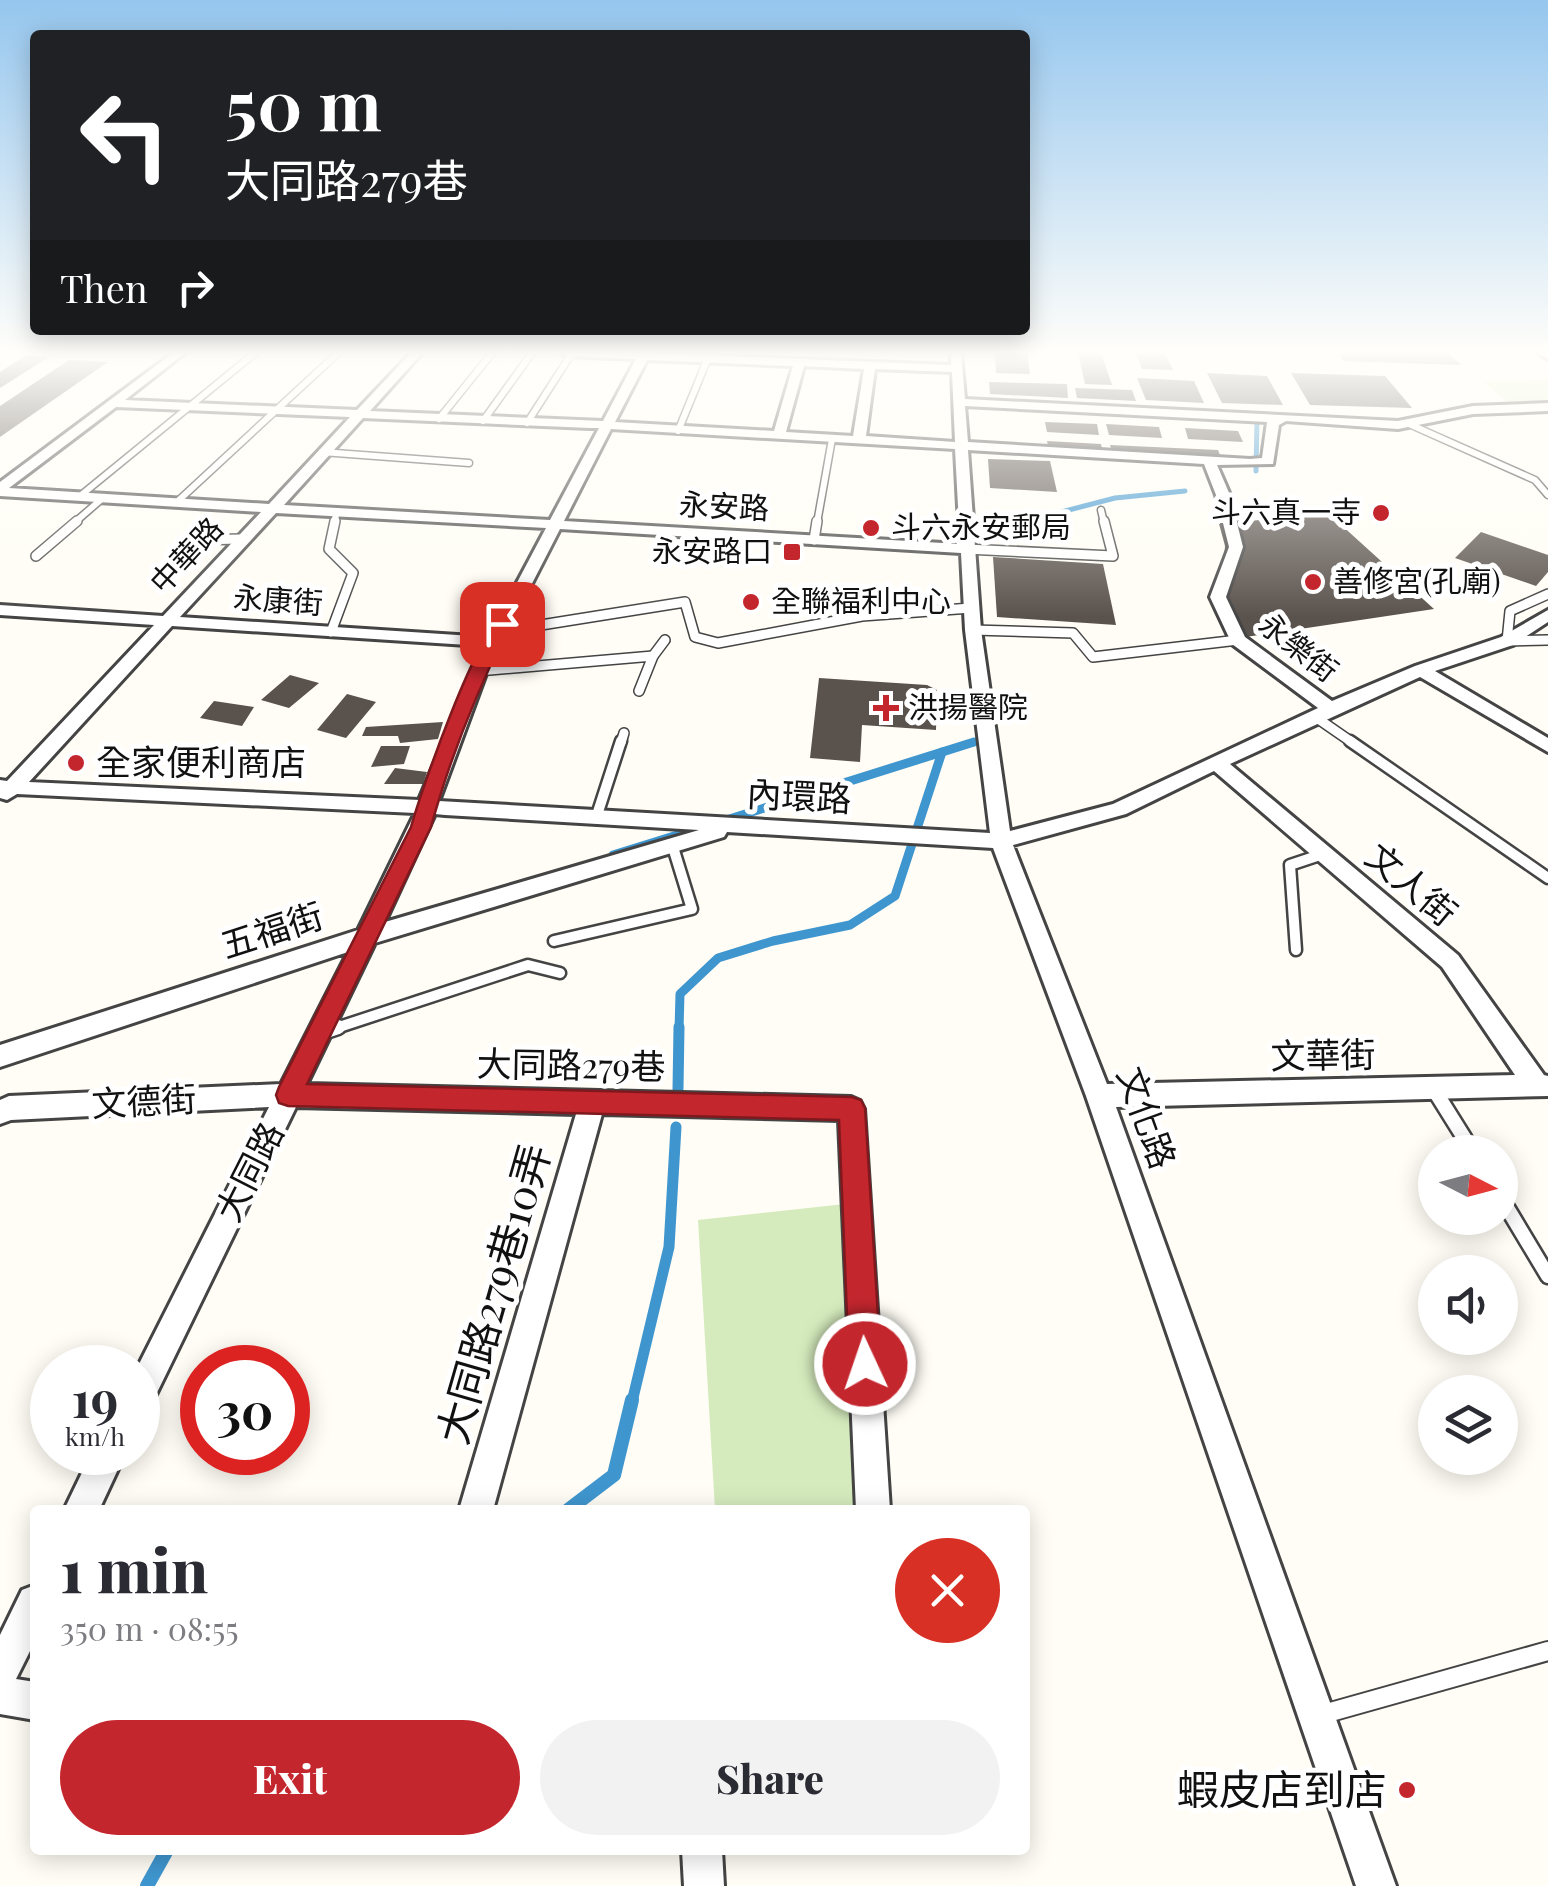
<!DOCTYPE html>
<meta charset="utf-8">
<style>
body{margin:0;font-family:"Playfair Display","Noto Sans TC",serif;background:#f2f2f3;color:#2b2b33;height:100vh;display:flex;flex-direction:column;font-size:38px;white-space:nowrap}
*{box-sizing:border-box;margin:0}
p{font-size:32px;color:#7c7c81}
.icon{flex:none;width:55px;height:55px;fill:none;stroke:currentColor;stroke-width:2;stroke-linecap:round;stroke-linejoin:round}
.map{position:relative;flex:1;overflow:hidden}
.details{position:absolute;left:30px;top:1505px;width:1000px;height:350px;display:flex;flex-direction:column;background:#fff;border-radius:10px;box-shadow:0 5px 25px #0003}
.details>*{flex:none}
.banner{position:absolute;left:30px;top:30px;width:1000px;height:305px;border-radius:10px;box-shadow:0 5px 25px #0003;background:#202124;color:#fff;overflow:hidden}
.needle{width:65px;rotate:96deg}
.buttons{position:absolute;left:1418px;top:1135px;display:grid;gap:20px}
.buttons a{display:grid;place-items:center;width:100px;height:100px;border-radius:50%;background:#fff;box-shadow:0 5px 25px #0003;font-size:50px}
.speed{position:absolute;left:30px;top:1345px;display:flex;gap:20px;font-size:50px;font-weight:700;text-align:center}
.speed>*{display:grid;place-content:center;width:130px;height:130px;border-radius:50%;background:#fff;box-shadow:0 5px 25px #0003;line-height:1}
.speed small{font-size:25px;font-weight:400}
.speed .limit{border:15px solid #d22;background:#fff;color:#111}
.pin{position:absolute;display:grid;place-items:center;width:85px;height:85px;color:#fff;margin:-42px;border-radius:20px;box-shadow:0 5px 15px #0006}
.me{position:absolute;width:110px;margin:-55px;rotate:357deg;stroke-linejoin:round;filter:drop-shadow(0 0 8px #0008)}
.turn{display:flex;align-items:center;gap:35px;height:210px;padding:0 30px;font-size:45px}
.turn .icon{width:130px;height:130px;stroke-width:2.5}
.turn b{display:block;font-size:70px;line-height:85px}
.then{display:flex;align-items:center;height:95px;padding:0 30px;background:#0003;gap:20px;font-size:38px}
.round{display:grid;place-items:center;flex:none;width:105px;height:105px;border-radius:52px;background:#f2f2f3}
.summary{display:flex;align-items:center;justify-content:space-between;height:170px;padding:0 30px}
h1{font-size:60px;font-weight:800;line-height:75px}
.button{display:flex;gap:20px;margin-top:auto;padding:20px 30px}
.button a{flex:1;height:115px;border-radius:60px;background:#c4262e;color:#fff;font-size:40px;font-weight:800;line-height:115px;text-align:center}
.button a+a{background:#f2f2f3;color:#2b2b33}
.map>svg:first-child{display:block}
.green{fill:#d5ebbd}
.pitch{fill:#e6f2cf}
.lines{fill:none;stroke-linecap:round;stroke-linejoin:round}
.stream-far4{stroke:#3f96cf;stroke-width:5}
.stream-far3{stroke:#3f96cf;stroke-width:6}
.stream-far2{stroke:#3f96cf;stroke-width:9}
.stream-far1{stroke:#3f96cf;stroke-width:11}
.stream{stroke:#3f96cf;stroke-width:14}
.building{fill:#5a524d}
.lane-far4-casing{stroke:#444;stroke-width:9}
.lane-far3-casing{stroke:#444;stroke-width:12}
.lane-far2-casing{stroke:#444;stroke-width:15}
.lane-far1-casing{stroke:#444;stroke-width:19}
.lane-casing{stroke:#444;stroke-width:22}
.street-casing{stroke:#444;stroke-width:6}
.lane-far4{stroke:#fff;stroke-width:6}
.lane-far3{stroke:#fff;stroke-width:9}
.lane-far2{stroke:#fff;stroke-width:10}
.lane-far1{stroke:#fff;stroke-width:14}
.lane{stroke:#fff;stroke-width:18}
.street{fill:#fff;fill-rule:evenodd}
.route{fill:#c4262e;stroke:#7f191e;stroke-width:2.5}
.poi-dot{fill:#c4262e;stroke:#fff;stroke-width:4}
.labels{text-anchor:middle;stroke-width:10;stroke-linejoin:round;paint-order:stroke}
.far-street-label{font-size:30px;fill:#111;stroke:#fff}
.far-poi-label{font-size:30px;fill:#111;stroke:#fff;text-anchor:start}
.poi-label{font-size:35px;fill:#111;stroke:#fff;text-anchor:start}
.street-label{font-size:35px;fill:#111;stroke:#fff}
.near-street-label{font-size:42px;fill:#111;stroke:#fff}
.near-poi-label{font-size:42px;fill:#111;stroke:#fff;text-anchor:end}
</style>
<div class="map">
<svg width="1548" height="1886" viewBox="0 0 1548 1886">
<rect width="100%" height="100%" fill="#fffdf5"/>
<path class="green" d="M845,1204L860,1510H715L698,1220Z"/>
<path class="pitch" d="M1548,380V400L1507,402L1484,382Z"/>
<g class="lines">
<g class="stream-far4">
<path d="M1256,471L1257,420"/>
<path d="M1042,517L1115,498L1185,491"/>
</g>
<path class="stream-far3" d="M970,743L974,742"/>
<g class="stream-far2">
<path d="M723,821L974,742"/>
<path d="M613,855L703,827"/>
<path d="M679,1030L680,994L718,958L773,941L850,925L895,896L942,752"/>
</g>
<g class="stream-far1">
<path d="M678,1089L679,1027"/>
<path d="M632,1402L669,1247L676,1127"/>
</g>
<g class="stream">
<path d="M568,1510L614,1475L632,1400"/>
<path d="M147,1886L167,1850"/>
</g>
</g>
<g class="building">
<path d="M995,353H1027L1030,374L996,373Z"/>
<path d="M1078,353H1101L1112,385L1085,384Z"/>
<path d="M1136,353H1165L1173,370L1142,369Z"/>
<path d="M1338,353H1448L1461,365L1343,361Z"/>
<path d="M26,355L49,357L0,388V372Z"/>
<path d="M69,360L108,362L0,437V406Z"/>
<path d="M1207,373L1267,376L1283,405L1222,403Z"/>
<path d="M1291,373L1385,376L1412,408L1310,405Z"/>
<path d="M1137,378L1194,381L1204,403L1146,400Z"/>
<path d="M989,382L1067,384L1068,398L990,394Z"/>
<path d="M1075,388L1132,390L1136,401L1077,398Z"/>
<path d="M1045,422L1097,424L1099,435L1047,432Z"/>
<path d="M1106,424L1159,427L1162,438L1109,435Z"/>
<path d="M1185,428L1238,431L1243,442L1188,439Z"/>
<path d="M1047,441L1101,444L1104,458L1050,455Z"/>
<path d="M1110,445L1218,450L1224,465L1114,459Z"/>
<path d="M988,459L1050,461L1057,492L990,488Z"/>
<path d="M1328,513L1434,609L1239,638L1221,602L1225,546L1219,524Z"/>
<path d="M1481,532L1548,555V572L1536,586L1455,558Z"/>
<path d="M993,557L1103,564L1116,625L997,617Z"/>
<path d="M290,675L319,683L289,708L261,700Z"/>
<path d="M819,678L927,685L937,690L936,730L862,725L860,762L810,758Z"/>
<path d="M347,694L376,702L346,738L317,730Z"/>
<path d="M214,701L254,707L242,726L200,718Z"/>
<path d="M443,722L438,739L400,743L398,736H362L366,727Z"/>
<path d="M381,746H410L404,764L371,767Z"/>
<path d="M395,768L427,772L423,784H384Z"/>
</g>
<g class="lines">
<defs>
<g id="lane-far4">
<path d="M439,419L492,353"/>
<path d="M483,421L532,353"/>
<path d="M527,423L572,353"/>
<path d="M1409,424L1535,480L1548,495"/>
<path d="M678,431L708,358"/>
<path d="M322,452L469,463"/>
<path d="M80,496L255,353"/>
<path d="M178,501L338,353"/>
<path d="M1101,510L1104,523"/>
<path d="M74,523L104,497"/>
<path d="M334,523L337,511"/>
<path d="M817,523L832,439"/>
</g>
<g id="lane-far3">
<path d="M814,540L817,521"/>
<path d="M966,549L1113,556L1104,521"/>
<path d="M36,556L77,521"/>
<path d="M167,568L196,540L241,539"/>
<path d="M1548,594L1510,611L1507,641L1548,640"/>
<path d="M502,623L541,625L685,602L695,637L718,643L862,616L971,608"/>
<path d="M973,630L1073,633L1093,657L1238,640"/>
<path d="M331,632L353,573L329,549L335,521"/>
<path d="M653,656L665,640"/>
<path d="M478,671L653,656L639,691"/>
<path d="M1314,716L1353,743"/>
<path d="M621,743L624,733"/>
</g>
<g id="lane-far2">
<path d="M1350,741L1548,878"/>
<path d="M596,818L621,741"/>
<path d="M554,941L692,909L672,844"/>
<path d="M1296,950L1290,865L1323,854"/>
<path d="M330,1030L528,965L560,973"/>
</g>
<g id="lane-far1">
<path d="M323,1032L338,1027"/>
<path d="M1433,1088L1473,1152"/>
<path d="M1500,1196L1548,1276"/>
</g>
<path id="lane" d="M1320,1715L1548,1651"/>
<g id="street">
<path d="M173,353H185L125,400L357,410L411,353H422L370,411L603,421L636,359L566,356L561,353H650L951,365V353H961L965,399L1398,421L1473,406L1548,403V411L1473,414L1398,429L1286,421L1279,425L1273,464L1217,465L1230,495L1243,547L1226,597L1245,637L1332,701L1415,666L1501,637L1548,610V622L1513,645L1435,671L1548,738V752L1420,677L1230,764L1458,955L1544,1075L1548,1076V1096L1116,1107L1396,1886H1356L1086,1096L993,848L727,832L724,837L375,943L307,1084L851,1097L860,1101L864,1109L890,1510H856L839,1120L602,1114L493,1510H459L576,1114L296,1107L149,1409L138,1413L137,1368L269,1107L11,1120L0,1124V1100L9,1096L281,1084L348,952L0,1067V1045L358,930L415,813L17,794L7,800L0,798V780L7,781L154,625L0,615V605L163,616L261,512L0,496V482ZM647,360L793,366L774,431L615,422ZM804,366L864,369L853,436L786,432ZM875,369L952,372L955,442L866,436ZM965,406L1267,422L1262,458L1250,459L968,442ZM116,407L350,417L269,504L9,488ZM363,418L590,428H599L550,520L284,505ZM611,429L955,449L960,544L564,521ZM968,450L1204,464L1216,495L1229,547L1210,597L1232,644L1318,708L1113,804L1010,831L981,630ZM276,513L546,528L488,637L180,617ZM560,529L961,553L965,630L990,833L439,801L487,671ZM172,626L483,646L419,800L29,782ZM1214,771L1442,967L1515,1075L1107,1084L1013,845L1126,814ZM435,814L445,815L699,830L385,922Z"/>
<path d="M1538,353H1548V359Z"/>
<path d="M92,1452H126L99,1510H64Z"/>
<path d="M35,1585V1641L16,1679L35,1682V1720L0,1714V1635L22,1590Z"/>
<path d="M682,1850H722L724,1886H684Z"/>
</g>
</defs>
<use href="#lane-far4" class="lane-far4-casing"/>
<use href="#lane-far3" class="lane-far3-casing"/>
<use href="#lane-far2" class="lane-far2-casing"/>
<use href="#lane-far1" class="lane-far1-casing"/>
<use href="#lane" class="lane-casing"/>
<use href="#street" class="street-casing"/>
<use href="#lane-far4" class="lane-far4"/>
<use href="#lane-far3" class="lane-far3"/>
<use href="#lane-far2" class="lane-far2"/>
<use href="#lane-far1" class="lane-far1"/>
<use href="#lane" class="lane"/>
<use href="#street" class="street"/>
</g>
<linearGradient id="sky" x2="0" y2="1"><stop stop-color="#95c6ee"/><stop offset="0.57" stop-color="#fffefa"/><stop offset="1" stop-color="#fffefa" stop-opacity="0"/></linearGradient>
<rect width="1548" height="617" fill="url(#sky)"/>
<path class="route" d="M502,619L510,624C478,689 450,757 431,827L307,1084L852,1097L861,1100L865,1108L881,1364L876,1375L865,1380L854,1375L849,1364L839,1120L288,1106L279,1103L276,1095L279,1087L411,827C420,794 477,630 502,619Z"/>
<g class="poi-dot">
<circle cx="1381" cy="513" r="10"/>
<circle cx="871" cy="528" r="10"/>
<rect x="782" y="542" width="20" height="20" rx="5"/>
<circle cx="1313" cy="582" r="10"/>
<circle cx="751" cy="602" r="10"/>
<path d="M881 693h10v10h10v10h-10v10h-10v-10h-10v-10h10z"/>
<circle cx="76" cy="763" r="10"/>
<circle cx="1407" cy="1790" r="10"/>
</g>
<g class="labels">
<g class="far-street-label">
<text transform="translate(724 507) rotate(3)" y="10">永安路</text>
<text transform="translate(187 556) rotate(-47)" y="10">中華路</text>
<text transform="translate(278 601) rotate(4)" y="10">永康街</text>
<text transform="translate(1298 648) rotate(38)" y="10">永樂街</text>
</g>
<g class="far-poi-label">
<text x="1361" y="523" text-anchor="end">斗六真一寺</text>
<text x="891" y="538">斗六永安郵局</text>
<text x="772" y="562" text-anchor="end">永安路口</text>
<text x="1333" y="592">善修宮(孔廟)</text>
<text x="771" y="612">全聯福利中心</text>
<text x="908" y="718">洪揚醫院</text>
</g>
<g class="poi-label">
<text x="96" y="775">全家便利商店</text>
</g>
<g class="street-label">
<text transform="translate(799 797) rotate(3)" y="12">內環路</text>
<text transform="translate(1411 885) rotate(40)" y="12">文人街</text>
<text transform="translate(272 931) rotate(-18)" y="12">五福街</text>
<text transform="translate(1323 1056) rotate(-1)" y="12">文華街</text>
<text transform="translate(571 1066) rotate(1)" y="12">大同路279巷</text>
<text transform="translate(144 1102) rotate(-3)" y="12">文德街</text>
<text transform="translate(1146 1118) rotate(70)" y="12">文化路</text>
<text transform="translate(250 1172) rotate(-63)" y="12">大同路</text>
</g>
<g class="near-street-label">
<text transform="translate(494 1294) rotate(-74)" y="15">大同路279巷10弄</text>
</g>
<g class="near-poi-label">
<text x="1387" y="1805">蝦皮店到店</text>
</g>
</g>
</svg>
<div class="buttons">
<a><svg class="needle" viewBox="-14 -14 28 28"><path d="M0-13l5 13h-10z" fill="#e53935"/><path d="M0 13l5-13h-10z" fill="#7c7c81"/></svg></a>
<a><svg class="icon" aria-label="sound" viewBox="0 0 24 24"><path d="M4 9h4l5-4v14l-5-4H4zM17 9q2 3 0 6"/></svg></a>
<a><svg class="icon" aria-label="layers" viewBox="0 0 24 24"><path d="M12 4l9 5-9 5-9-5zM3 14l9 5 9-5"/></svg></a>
</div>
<div class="speed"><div>19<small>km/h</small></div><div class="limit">30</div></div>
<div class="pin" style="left:502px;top:624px;background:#d93025"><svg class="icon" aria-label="arrive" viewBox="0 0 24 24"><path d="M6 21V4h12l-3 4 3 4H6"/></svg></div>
<svg class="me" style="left:865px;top:1364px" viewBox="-20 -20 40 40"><circle r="17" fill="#c4262e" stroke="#fff" stroke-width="3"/><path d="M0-11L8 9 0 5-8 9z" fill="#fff"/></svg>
<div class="banner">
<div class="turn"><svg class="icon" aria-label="left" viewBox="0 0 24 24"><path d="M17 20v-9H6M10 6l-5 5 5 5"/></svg><div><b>50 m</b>大同路279巷</div></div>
<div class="then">Then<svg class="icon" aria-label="right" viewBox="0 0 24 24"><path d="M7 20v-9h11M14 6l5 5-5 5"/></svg></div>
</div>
<section class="details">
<div class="summary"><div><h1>1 min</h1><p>350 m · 08:55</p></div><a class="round" style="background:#d93025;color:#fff"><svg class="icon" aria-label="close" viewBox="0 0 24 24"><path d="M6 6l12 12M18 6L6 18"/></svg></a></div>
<div class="button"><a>Exit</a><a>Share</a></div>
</section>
</div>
